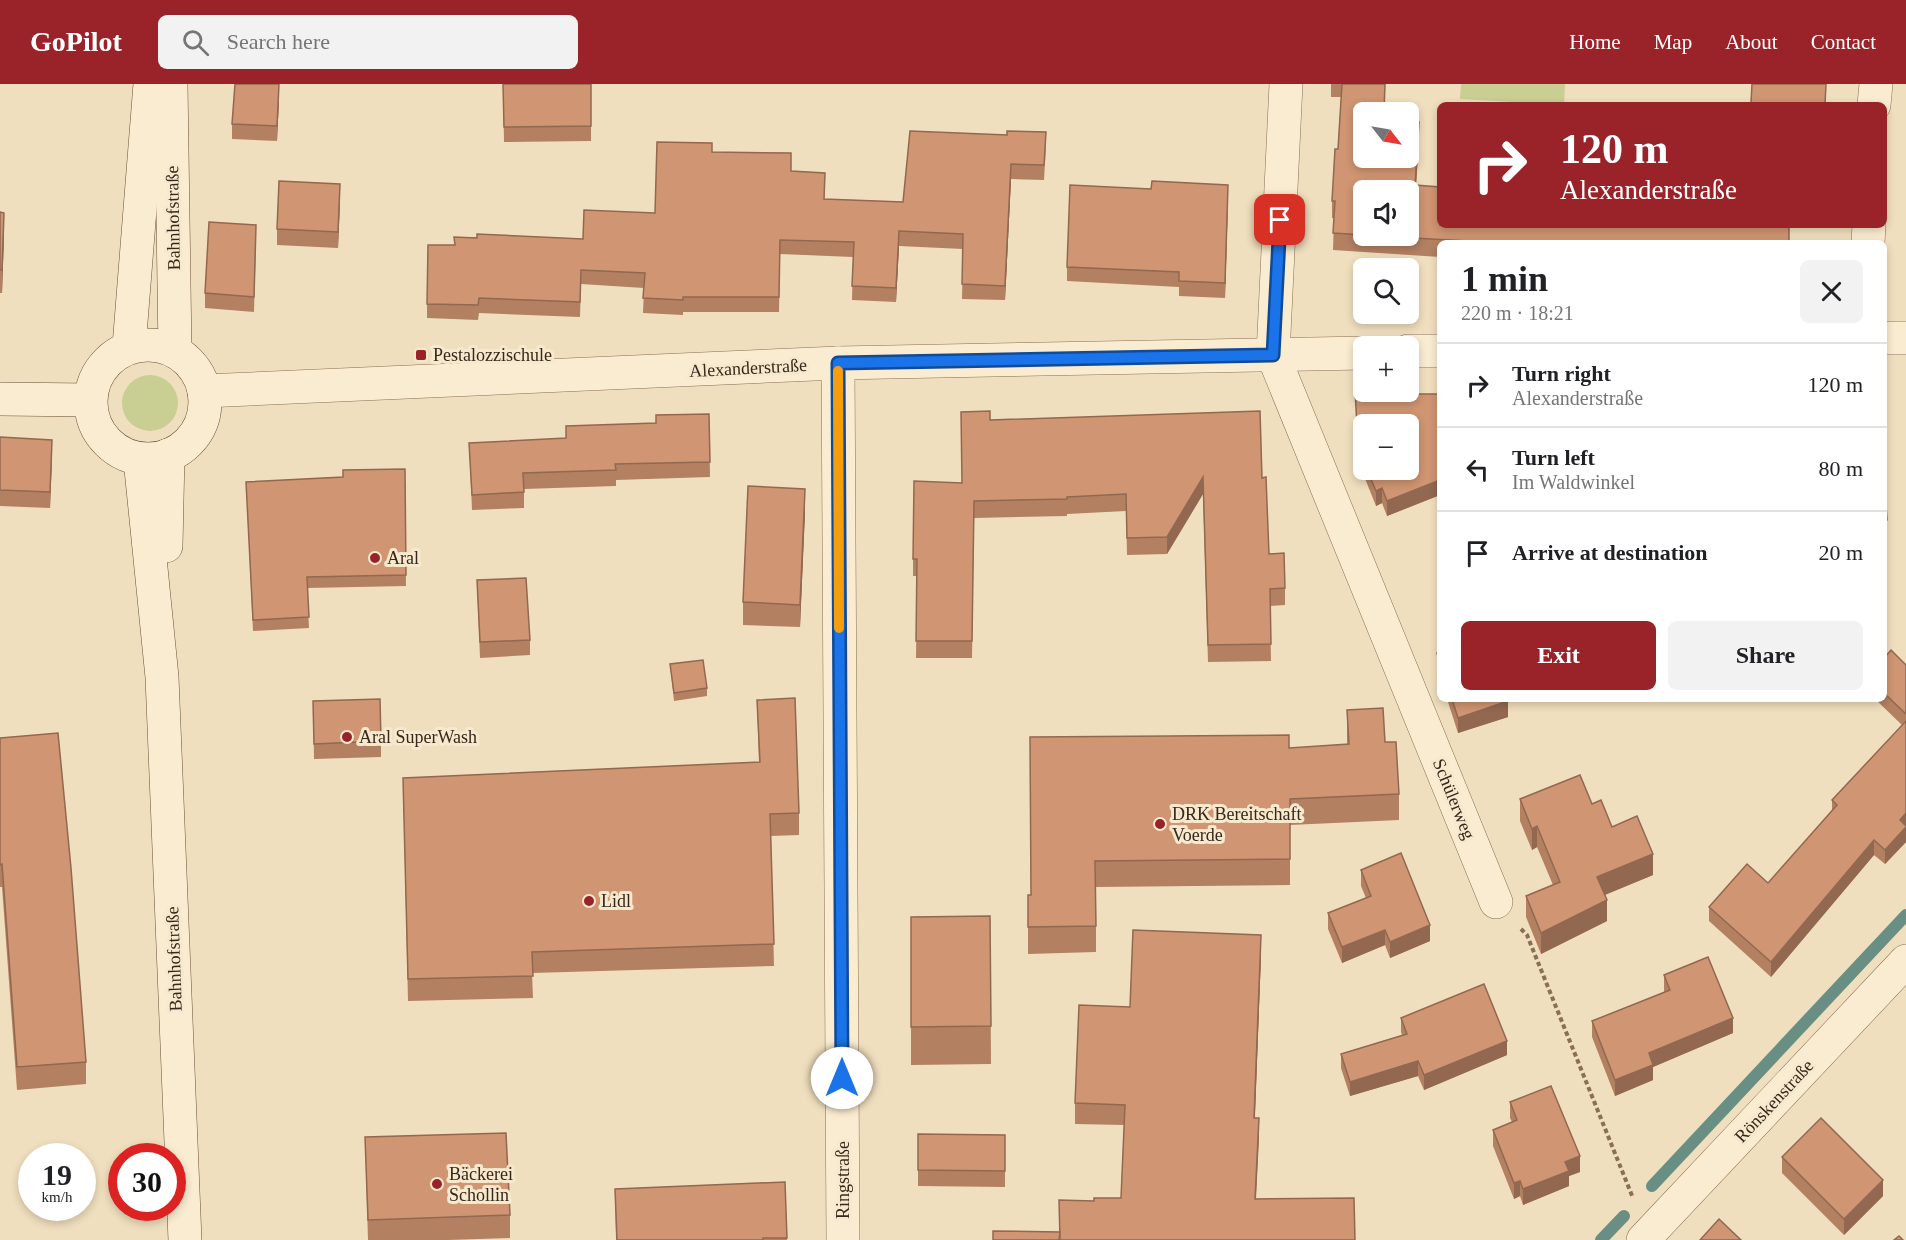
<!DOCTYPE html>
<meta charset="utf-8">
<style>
body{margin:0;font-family:Georgia,serif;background:#f2f2f2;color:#202124;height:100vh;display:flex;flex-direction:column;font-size:22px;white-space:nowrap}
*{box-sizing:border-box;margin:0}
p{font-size:20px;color:#757577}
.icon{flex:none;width:33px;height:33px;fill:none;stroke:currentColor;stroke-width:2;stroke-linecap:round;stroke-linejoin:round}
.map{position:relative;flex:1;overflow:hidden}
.panel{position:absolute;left:1437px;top:156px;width:450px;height:462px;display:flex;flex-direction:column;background:#fff;border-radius:9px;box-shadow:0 3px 9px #0003}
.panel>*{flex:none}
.banner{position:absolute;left:1437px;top:18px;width:450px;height:126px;border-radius:9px;box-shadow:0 3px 9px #0003;background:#9a2329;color:#fff;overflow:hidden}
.needle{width:39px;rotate:121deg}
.fabs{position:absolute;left:1353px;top:18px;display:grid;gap:12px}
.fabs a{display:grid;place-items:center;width:66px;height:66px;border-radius:9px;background:#fff;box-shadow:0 3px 9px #0003;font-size:30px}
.speed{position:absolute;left:18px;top:1059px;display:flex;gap:12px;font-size:30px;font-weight:700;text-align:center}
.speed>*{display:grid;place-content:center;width:78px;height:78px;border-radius:50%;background:#fff;box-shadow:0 3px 9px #0003;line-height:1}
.speed small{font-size:15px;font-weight:400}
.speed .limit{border:9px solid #d22;background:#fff;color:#111}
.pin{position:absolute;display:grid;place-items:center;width:51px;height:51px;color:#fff;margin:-26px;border-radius:12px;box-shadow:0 3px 9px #0006}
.me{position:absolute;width:66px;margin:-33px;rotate:0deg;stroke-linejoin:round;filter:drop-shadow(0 0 4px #0008)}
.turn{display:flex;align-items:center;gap:21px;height:126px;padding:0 24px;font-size:27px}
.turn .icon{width:78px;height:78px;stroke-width:2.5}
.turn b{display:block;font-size:42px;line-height:51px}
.round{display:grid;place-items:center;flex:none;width:63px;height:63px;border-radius:9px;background:#f2f2f2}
.head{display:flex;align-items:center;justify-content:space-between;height:102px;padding:0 24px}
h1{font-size:36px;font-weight:800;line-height:45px}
.cta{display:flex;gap:12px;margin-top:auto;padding:12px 24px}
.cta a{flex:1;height:69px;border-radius:9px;background:#9a2329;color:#fff;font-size:24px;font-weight:800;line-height:69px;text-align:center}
.cta a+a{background:#f2f2f2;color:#202124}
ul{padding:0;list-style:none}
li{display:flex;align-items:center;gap:18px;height:84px;padding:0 24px;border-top:2px solid #e0e0e0}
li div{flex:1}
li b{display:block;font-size:22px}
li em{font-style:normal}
header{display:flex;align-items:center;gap:36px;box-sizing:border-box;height:84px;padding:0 30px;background:#9a2329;color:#fff}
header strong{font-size:28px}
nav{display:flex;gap:33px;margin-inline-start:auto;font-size:21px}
.search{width:420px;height:54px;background:#f2f2f2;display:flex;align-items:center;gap:15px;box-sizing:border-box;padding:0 21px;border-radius:9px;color:#757577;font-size:22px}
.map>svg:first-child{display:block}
.green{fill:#c9ce92}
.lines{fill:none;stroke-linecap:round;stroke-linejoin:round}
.stream{stroke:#698f84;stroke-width:12}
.street-casing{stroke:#886f56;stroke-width:34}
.secondary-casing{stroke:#6a5039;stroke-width:34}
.path{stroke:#886f56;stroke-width:4;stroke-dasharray:4.5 3;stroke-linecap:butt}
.street{stroke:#faecd1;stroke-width:33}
.secondary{stroke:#faecd1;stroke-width:33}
.wall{fill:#b38062;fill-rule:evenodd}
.shaded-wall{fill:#926850}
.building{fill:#d09572;stroke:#926850;stroke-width:1.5}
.route-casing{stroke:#114b97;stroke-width:15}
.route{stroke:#1a73e8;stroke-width:10}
.slow{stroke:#f59e0b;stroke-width:10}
.poi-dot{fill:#9a2329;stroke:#f7e9ce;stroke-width:2}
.labels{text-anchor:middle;stroke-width:6;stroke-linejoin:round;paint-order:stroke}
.street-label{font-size:18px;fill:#37281b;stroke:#f7e9ce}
.poi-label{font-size:18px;fill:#37281b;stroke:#f7e9ce;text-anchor:start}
</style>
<header>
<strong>GoPilot</strong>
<div class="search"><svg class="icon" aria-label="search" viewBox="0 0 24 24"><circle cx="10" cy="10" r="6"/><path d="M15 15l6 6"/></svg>Search here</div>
<nav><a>Home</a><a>Map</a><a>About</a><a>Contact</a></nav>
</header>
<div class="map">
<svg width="1906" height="1156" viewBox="0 0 1906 1156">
<rect width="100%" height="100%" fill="#f0dfbe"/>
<g class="green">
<path d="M1461,0H1565L1564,21L1460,15Z"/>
<circle cx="150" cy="319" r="28"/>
</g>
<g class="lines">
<g class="stream">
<path d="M1652,1102L1906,831"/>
<path d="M1601,1156L1624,1132"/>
</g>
<defs>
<g id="street">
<path d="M1286,0L1273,271L1496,818"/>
<path d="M1874,21L1876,0"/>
<path d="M1868,159L1869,141"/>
<path d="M1884,254H1906"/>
<path d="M1408,267H1440"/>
<path d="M838,279L843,1156"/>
<path d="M204,307L838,279L1364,269"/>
<path d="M1643,1156L1906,877"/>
</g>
<g id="secondary">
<path d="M171,0L175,267"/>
<circle cx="148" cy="318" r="57"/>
<path d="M129,263L150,0"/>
<path d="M0,315L90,316"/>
<path d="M140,375L162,593L185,1156"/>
<path d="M166,462L168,371"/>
</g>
</defs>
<use href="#street" class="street-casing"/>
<use href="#secondary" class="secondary-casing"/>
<path class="path" d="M1521,845L1527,851L1633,1114"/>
<use href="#street" class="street"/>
<use href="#secondary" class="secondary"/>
</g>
<g class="wall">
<path d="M503,0H591V57L504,58Z"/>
<path d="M1331,0H1386L1364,28L1419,55L1416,101L1789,159H1440V173L1333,166L1334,134H1332V117L1338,65L1341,13H1331ZM1364,106L1408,152H1364Z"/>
<path d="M1752,0L1826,21H1751Z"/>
<path d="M279,14L277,57L232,55V40Z"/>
<path d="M1046,62L1044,96L1011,95L1005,216L962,215L963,165L899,162L896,218L852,216L853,173L780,170L779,228H683V231L643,229L644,204L581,200L580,233L479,229L478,236L427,234V220L454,161V153L583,155L655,129L712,68L791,87L825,103L824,115L903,118Z"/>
<path d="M340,116L338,164L277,161V145Z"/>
<path d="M1228,116L1225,214L1179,212V203L1067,197V183Z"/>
<path d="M0,128L4,151L2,209H0Z"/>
<path d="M256,157L254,228L205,224V209Z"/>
<path d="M1355,305L1403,310H1440V411L1387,432L1382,419L1376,422L1358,377ZM1364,340L1408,386H1364Z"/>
<path d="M709,330L710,393L616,396V402L524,405V424L472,426L469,359L566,354Z"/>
<path d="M990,336L1262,394L1269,470L1285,504V521L1270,522L1271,577L1208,578L1203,410L1167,470L1127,471L1126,427L1067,430V432L974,434L972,574H916L917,492H913V475L962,399Z"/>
<path d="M0,353L52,371L50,424L0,422Z"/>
<path d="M405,385L406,502L307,504L309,544L253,547L246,398L343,393Z"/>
<path d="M1884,388L1887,436V452H1884Z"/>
<path d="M805,428L800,543L743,541V518Z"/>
<path d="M477,496L530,556V571L480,574Z"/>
<path d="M1440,568V595L1437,585V569Z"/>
<path d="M1884,574L1906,581V758L1885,780L1874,771L1771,893L1709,837V823L1768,799L1832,727V716L1902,641L1875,615H1884Z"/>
<path d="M670,580L707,604V612L674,617Z"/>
<path d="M1447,615H1507L1508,633L1458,649Z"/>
<path d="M757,616L799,729V751L771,752L774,882L532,889L533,914L408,917L403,694L759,679Z"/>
<path d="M313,617L381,657V673L314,675Z"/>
<path d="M1347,626L1385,658L1399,710V736L1290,741V801L1096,803V868L1028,870V811H1031L1289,664L1347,660Z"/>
<path d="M0,654L86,978V1000L17,1006L2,803H0Z"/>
<path d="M1520,715L1592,720L1653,791L1605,811L1607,837L1541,870L1526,833V812L1553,801L1537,763L1532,766L1520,737Z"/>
<path d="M1361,786L1430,857L1390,874L1385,861L1342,879L1328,845V829L1366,814L1361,802Z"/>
<path d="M990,832L991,980L911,981V833Z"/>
<path d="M1261,871L1255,1034L1259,1054L1059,1148L1094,1117L1121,1114L1124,1041L1075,1040V1019L1130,923Z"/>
<path d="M1664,891L1733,949L1653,983V996L1615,1012L1592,953V937L1664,908Z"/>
<path d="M1401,934L1507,971L1424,1006L1418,992L1350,1012L1341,984V970L1402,951L1401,948Z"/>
<path d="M1510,1018L1580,1088L1569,1092V1102L1523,1121L1520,1112L1514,1115L1493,1062V1046L1512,1038L1510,1034Z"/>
<path d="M918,1050L1005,1051V1103L918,1102Z"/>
<path d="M365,1053L510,1131V1154L448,1156H368Z"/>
<path d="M1782,1073L1883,1112L1844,1151L1782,1089Z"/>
<path d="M785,1098L787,1156H616L615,1105Z"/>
</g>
<g class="shaded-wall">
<path d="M279,0V14L277,57V42Z"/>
<path d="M1419,38V55L1415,118V101Z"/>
<path d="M1011,80V95L1005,216V202Z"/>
<path d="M340,100V116L338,164V148Z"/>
<path d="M1228,101V116L1225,214V199Z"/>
<path d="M4,129V151L2,209V186Z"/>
<path d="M899,147V162L896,218V204Z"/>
<path d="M52,356V371L50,424V408Z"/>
<path d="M1203,393V410L1167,470V453Z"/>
<path d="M1440,396V411L1387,432V417Z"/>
<path d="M1382,404V419L1376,422V407Z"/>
<path d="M805,405V428L800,543V521Z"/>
<path d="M1508,617V633L1458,649V634Z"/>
<path d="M1906,729V758L1885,780V766L1900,736Z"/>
<path d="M1537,742V763L1532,766V745Z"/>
<path d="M1874,756V771L1771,893V878Z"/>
<path d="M1653,770V791L1597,814V793Z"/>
<path d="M1607,816V837L1541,870V849Z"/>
<path d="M1430,841V857L1390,874V858Z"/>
<path d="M1385,846V861L1342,879V863Z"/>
<path d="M1261,851V871L1254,1054V1034Z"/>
<path d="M1733,934V949L1653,983V996L1615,1012V996L1649,969Z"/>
<path d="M1507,957V971L1424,1006V991Z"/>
<path d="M1418,977V992L1350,1012V998Z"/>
<path d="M1259,1034V1054L1255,1135V1115Z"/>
<path d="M1580,1072V1088L1569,1092V1102L1523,1121V1105L1565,1078Z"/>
<path d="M1883,1096V1112L1844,1151V1135Z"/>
<path d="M1520,1097V1112L1514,1115V1099Z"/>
</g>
<g class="building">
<path d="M235,0H279L277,42L232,40Z"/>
<path d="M503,0H591V42L504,43Z"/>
<path d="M1342,0H1385L1384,28H1364V74H1408V37L1419,38L1415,101L1440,103V141H1789V159H1466L1467,157L1377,152H1408V106H1364V151L1333,149L1335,117H1332L1335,65H1338Z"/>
<path d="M1752,0H1826L1825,21H1767V20L1751,19Z"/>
<path d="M910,47L1007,51V47L1046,48L1044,81L1011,80L1005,202L962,200L963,150L899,147L896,204L852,202L854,158L780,156L779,213H683V216L643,214L645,189L581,186L580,218L479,214L478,221L427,220L428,161H455L454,153L477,154V150L583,155L584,126L655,129L657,58L712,59V68L791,69V87L825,89L824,115L903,118Z"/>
<path d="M279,97L340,100L338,148L277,145Z"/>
<path d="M1152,97L1228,101L1225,199L1179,197V188L1067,183L1070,101L1151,105Z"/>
<path d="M0,128L4,129L2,186H0Z"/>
<path d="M209,138L256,141L254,213L205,209Z"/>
<path d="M1355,305H1364V308H1403V310H1440V396L1387,417L1382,404L1376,407L1367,386H1408V340H1364V376L1358,362Z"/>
<path d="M990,327V336L1260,327L1262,394L1266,393L1269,470L1284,469L1285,504L1270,505L1271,560L1208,561L1203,393L1167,453L1127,454L1126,410L1067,413V415L974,417L972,557H916L917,475H913L914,397L962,399L961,328Z"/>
<path d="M709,330L710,378L615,380L616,386L523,389L524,408L472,411L469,359L566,354V342L656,339V331Z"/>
<path d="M0,353L52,356L50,408L0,406Z"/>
<path d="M405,385L406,491L307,493L309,533L253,536L246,398L343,393V386Z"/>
<path d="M1884,388L1887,436L1884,437Z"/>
<path d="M748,402L805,405L800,521L743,518Z"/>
<path d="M526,494L530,556L480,558L477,496Z"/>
<path d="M1891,566L1906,581V630L1884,609V574Z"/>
<path d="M1440,568V579L1437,569Z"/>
<path d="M703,576L707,604L674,609L670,580Z"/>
<path d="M795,614L799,729L770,730L774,860L532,868L533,892L408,895L403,694L760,678L757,616Z"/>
<path d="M380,615L381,657L314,660L313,617Z"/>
<path d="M1452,615H1507L1508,617L1458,634Z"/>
<path d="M1383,624L1385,658H1396L1399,710L1290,715V775L1095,777L1096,842L1028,843V811H1031L1030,653L1289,651V664L1349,660L1347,626Z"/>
<path d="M1906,637V729L1900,736L1906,742V743L1885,766L1874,756L1771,878L1709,823L1747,780L1768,799L1837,721L1832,716Z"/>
<path d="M58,649L71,784L86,978L17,983L2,780L0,781V654Z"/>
<path d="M1580,691L1592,720L1601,716L1612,743L1637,732L1653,770L1597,793L1607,816L1541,849L1526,812L1560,798L1537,742L1532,745L1520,715Z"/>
<path d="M1401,769L1430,841L1390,858L1385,846L1342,863L1328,829L1371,812L1361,786Z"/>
<path d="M990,832L991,942L911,943V833Z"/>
<path d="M1133,846L1261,851L1254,1034H1259L1255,1115L1354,1114L1355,1156H1060L1059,1116L1094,1117V1114H1121L1125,1021L1075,1019L1079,921L1130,923Z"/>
<path d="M1708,873L1733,934L1649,969L1653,981L1615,996L1592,937L1670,906L1664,891Z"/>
<path d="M1484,900L1507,957L1424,991L1418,977L1350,998L1341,970L1407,950L1401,934Z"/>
<path d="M1551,1002L1580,1072L1565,1078L1569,1087L1523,1105L1520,1097L1514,1099L1493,1046L1517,1036L1510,1018Z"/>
<path d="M1821,1034L1883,1096L1844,1135L1782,1073Z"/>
<path d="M506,1049L510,1131L368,1136L365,1053Z"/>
<path d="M918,1050L1005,1051V1087L918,1086Z"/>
<path d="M785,1098L787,1154H763V1156H617L615,1105Z"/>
<path d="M1719,1135L1741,1156H1700Z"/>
<path d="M993,1147L1060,1148L1059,1156H993Z"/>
<path d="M1899,1152L1903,1156H1894Z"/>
</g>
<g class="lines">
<defs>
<path id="route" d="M842,994L838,279L1273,271L1280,136"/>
</defs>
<use href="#route" class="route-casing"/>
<use href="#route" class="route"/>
<path class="slow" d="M838,287L839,544"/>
</g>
<g class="poi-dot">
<rect x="415" y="265" width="12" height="12" rx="3"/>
<circle cx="375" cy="474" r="6"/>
<circle cx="347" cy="653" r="6"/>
<circle cx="1160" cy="740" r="6"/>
<circle cx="589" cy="817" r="6"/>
<circle cx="437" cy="1100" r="6"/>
</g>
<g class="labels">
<g class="street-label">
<text transform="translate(173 134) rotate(-91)" y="6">Bahnhofstraße</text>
<text transform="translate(748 284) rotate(-3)" y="6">Alexanderstraße</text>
<text transform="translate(1454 715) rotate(68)" y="6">Schülerweg</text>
<text transform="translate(174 875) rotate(-92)" y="6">Bahnhofstraße</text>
<text transform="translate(1774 1017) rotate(-47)" y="6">Rönskenstraße</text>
<text transform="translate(843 1096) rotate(-90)" y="6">Ringstraße</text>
</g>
<g class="poi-label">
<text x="433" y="277">Pestalozzischule</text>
<text x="387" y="480">Aral</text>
<text x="359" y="659">Aral SuperWash</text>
<text x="1172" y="736">DRK Bereitschaft<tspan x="1172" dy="21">Voerde</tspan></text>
<text x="601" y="823">Lidl</text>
<text x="449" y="1096">Bäckerei<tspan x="449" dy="21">Schollin</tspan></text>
</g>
</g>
</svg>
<div class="fabs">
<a><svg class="needle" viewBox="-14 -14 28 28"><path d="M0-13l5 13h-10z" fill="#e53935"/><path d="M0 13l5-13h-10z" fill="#757577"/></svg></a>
<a><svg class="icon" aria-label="sound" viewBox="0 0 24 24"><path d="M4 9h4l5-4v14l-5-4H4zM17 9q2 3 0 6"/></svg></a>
<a><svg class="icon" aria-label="search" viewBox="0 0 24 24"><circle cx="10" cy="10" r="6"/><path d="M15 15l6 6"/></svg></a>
<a>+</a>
<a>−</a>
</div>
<div class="speed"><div>19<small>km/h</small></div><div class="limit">30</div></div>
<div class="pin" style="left:1280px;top:136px;background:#d93025"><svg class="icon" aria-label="arrive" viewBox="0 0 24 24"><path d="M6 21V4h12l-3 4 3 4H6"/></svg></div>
<svg class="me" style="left:842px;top:994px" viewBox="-20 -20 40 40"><circle r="19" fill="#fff"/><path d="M0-13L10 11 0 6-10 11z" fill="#1a73e8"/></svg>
<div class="banner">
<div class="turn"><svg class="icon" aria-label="right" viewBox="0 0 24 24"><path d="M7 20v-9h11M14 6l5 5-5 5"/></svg><div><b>120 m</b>Alexanderstraße</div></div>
</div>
<section class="panel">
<div class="head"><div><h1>1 min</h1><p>220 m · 18:21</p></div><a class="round"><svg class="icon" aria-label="close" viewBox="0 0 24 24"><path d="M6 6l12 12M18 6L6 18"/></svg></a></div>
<ul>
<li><svg class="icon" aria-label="right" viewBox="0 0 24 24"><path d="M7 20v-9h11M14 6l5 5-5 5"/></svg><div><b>Turn right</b><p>Alexanderstraße</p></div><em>120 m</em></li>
<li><svg class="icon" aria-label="left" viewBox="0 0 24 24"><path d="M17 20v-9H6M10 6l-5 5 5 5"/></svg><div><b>Turn left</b><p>Im Waldwinkel</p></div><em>80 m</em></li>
<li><svg class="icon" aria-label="arrive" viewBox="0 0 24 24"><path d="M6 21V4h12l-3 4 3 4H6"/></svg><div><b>Arrive at destination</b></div><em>20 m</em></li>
</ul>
<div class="cta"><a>Exit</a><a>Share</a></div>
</section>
</div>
